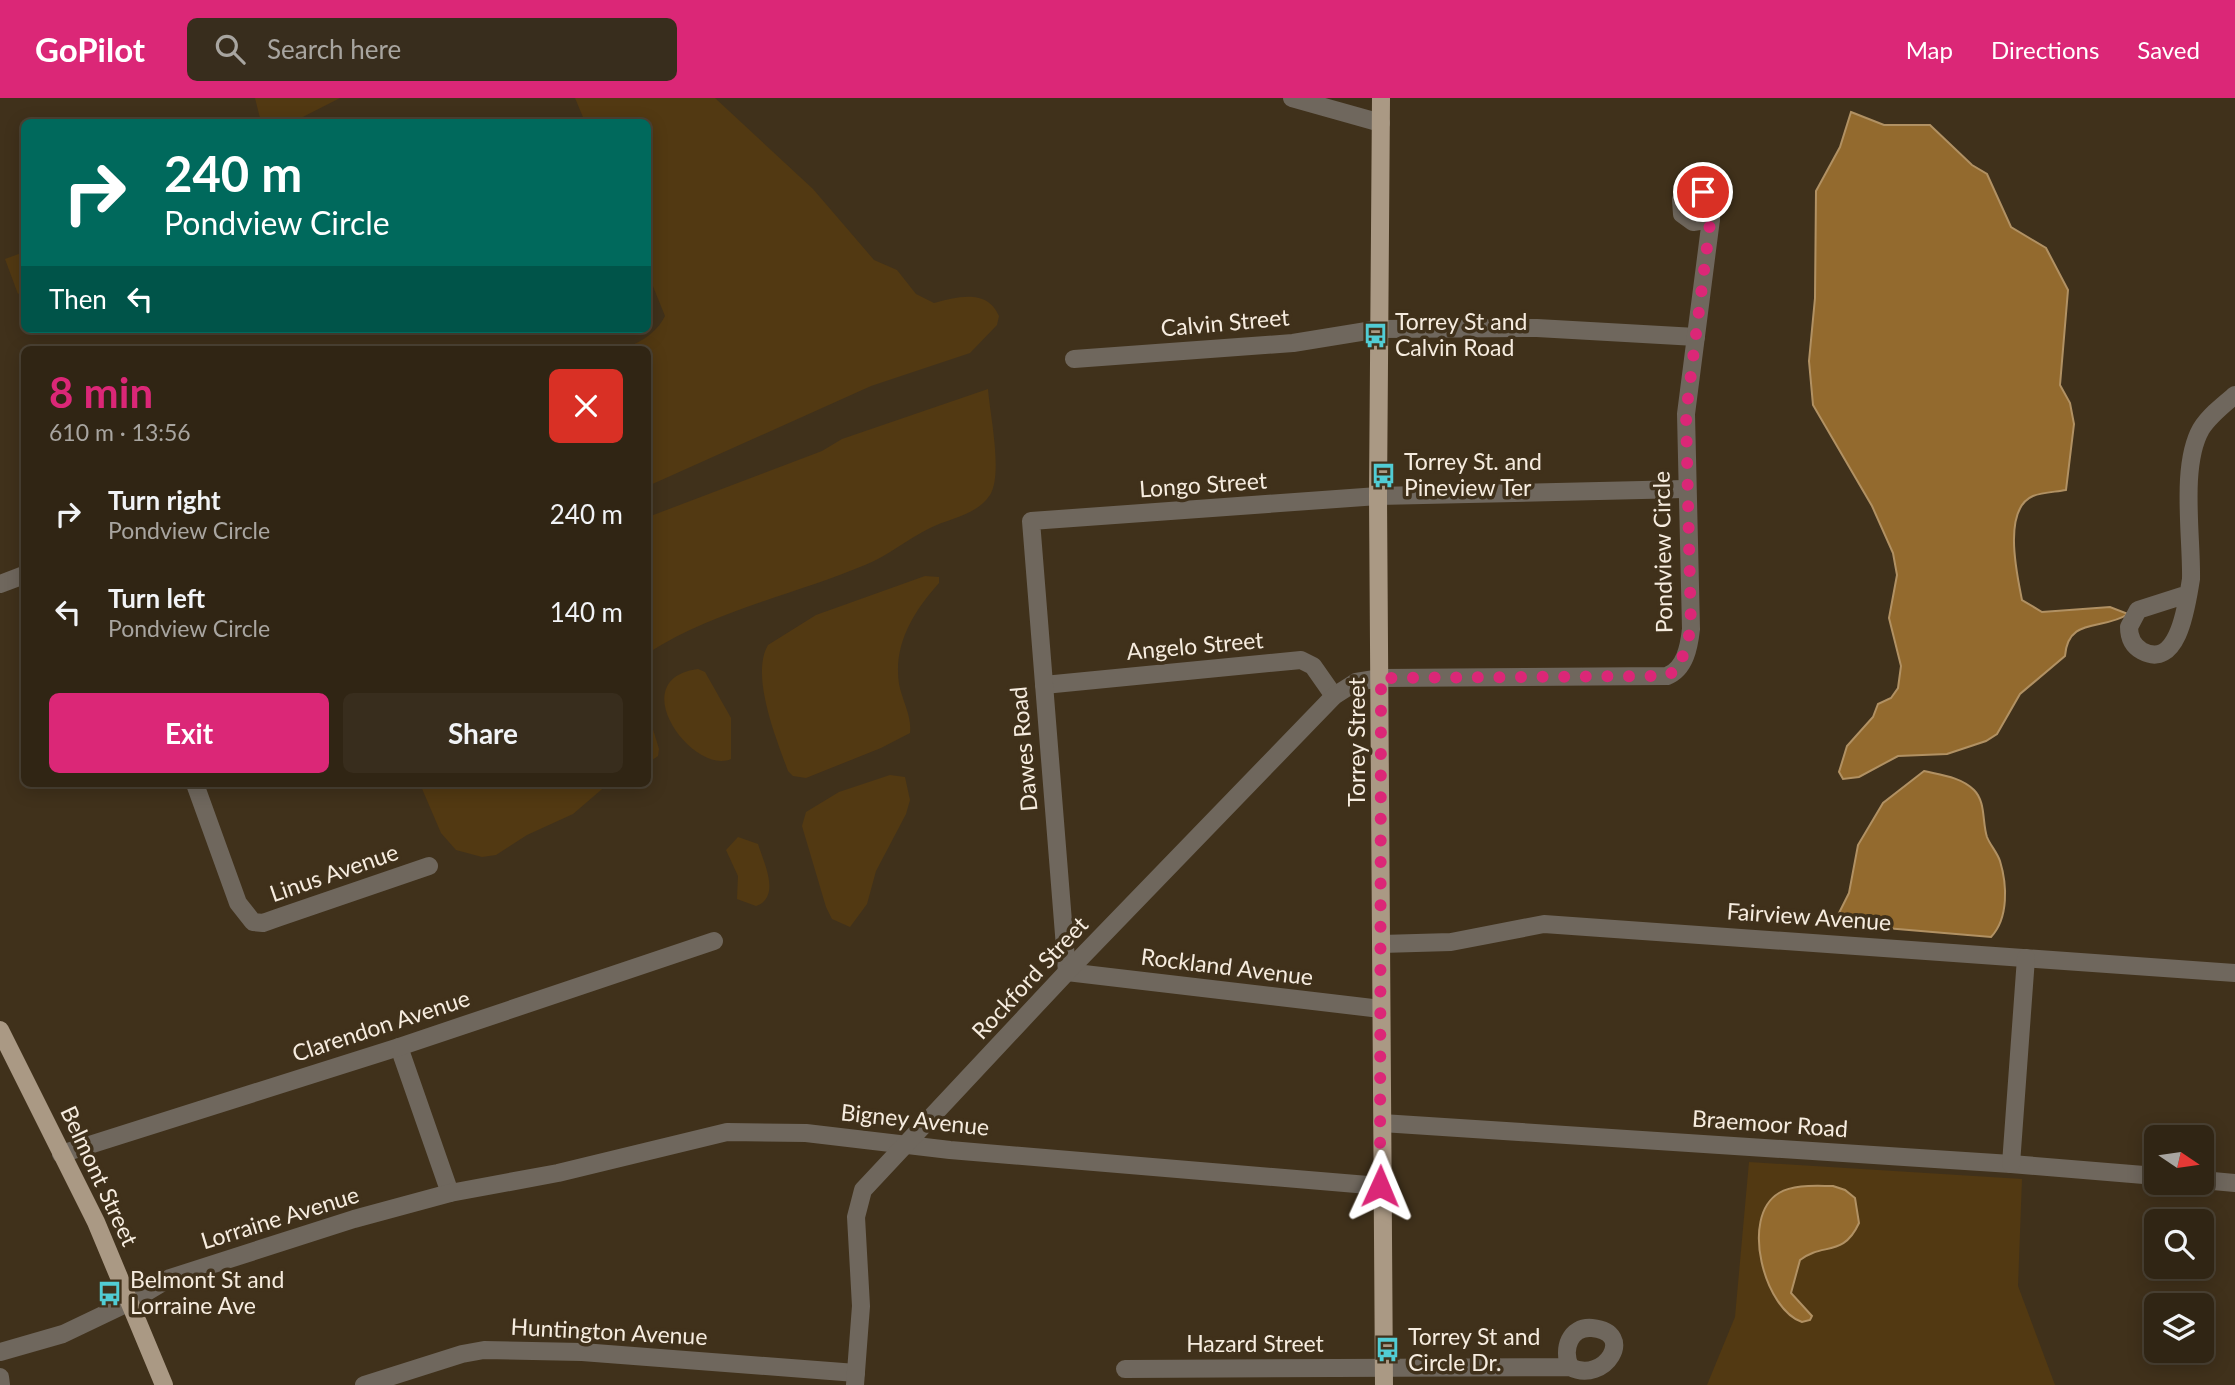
<!DOCTYPE html>
<meta charset="utf-8">
<style>
body{margin:0;font-family:Lato,sans-serif;background:#382d1d;color:#f1f3f6;height:100vh;display:flex;flex-direction:column;font-size:26px;white-space:nowrap}
*{box-sizing:border-box;margin:0}
p{font-size:23px;color:#a8a5a0}
.icon{flex:none;width:38px;height:38px;fill:none;stroke:currentColor;stroke-width:2;stroke-linecap:round;stroke-linejoin:round}
.map{position:relative;flex:1;overflow:hidden}
.side{position:absolute;left:21px;top:248px;width:630px;height:441px;display:flex;flex-direction:column;background:#302514;border-radius:10px;box-shadow:0 4px 18px #0003,0 0 0 2px #4b4234}
.side>*{flex:none}
.hud{position:absolute;left:21px;top:21px;width:630px;height:214px;border-radius:10px;box-shadow:0 4px 18px #0003,0 0 0 2px #4b4234;background:#00695c;color:#fff;overflow:hidden}
.needle{width:46px;rotate:103deg}
.tools{position:absolute;left:2144px;top:1027px;display:grid;gap:14px}
.tools a{display:grid;place-items:center;width:70px;height:70px;border-radius:10px;background:#302514;box-shadow:0 4px 18px #0003,0 0 0 2px #4b4234;font-size:35px}
.pin{position:absolute;display:grid;place-items:center;width:60px;height:60px;color:#fff;margin:-30px;border:4px solid #fff;border-radius:50%;box-shadow:0 2px 7px #0007}
.me{position:absolute;width:77px;margin:-38px;rotate:1deg;stroke-linejoin:round;filter:drop-shadow(0 0 5px #0008)}
.turn{display:flex;align-items:center;gap:24px;height:147px;padding:0 28px;font-size:32px}
.turn .icon{width:91px;height:91px;stroke-width:2.5}
.turn b{display:block;font-size:49px;line-height:60px}
.then{display:flex;align-items:center;height:66px;padding:0 28px;background:#0003;gap:14px;font-size:26px}
.round{display:grid;place-items:center;flex:none;width:74px;height:74px;border-radius:10px;background:#382d1d}
.headline{display:flex;align-items:center;justify-content:space-between;height:119px;padding:0 28px}
h1{font-size:42px;font-weight:700;line-height:52px;color:#db2777}
.button{display:flex;gap:14px;margin-top:auto;padding:14px 28px}
.button a{flex:1;height:80px;border-radius:10px;background:#db2777;color:#fff;font-size:28px;font-weight:700;line-height:80px;text-align:center}
.button a+a{background:#382d1d;color:#f1f3f6}
ul{padding:0;list-style:none}
li{display:flex;align-items:center;gap:21px;height:98px;padding:0 28px}
li div{flex:1}
li b{display:block;font-size:26px}
li em{font-style:normal}
header{display:flex;align-items:center;gap:42px;box-sizing:border-box;height:98px;padding:0 35px;background:#db2777;color:#fff}
header strong{font-size:33px}
nav{display:flex;gap:38px;margin-inline-start:auto;font-size:24px}
.search{width:490px;height:63px;background:#382d1d;display:flex;align-items:center;gap:18px;box-sizing:border-box;padding:0 24px;border-radius:10px;color:#a8a5a0;font-size:26px}
.map>svg:first-child{display:block}
.green{fill:#523912}
.water{fill:#936a2e;stroke:#b19163;stroke-width:2}
.lines{fill:none;stroke-linecap:round;stroke-linejoin:round}
.minor{stroke:#6f675d;stroke-width:18}
.major{stroke:#aa9984;stroke-width:18}
.route{stroke:#db2777;stroke-width:12;stroke-dasharray:0 21.6}
.labels{text-anchor:middle;stroke-width:7;stroke-linejoin:round;paint-order:stroke}
.poi-label{font-size:23px;fill:#f6ecdf;stroke:#40311b;text-anchor:start}
.street-label{font-size:23px;fill:#f6ecdf;stroke:#40311b}
</style>
<header>
<strong>GoPilot</strong>
<div class="search"><svg class="icon" aria-label="search" viewBox="0 0 24 24"><circle cx="10" cy="10" r="6"/><path d="M15 15l6 6"/></svg>Search here</div>
<nav><a>Map</a><a>Directions</a><a>Saved</a></nav>
</header>
<div class="map">
<svg width="2235" height="1287" viewBox="0 0 2235 1287">
<rect width="100%" height="100%" fill="#40311b"/>
<g class="green">
<path d="M255,0H340L293,24H261Z"/>
<path d="M575,0H715L813,91L874,162L897,172L916,196L934,205C957,199 987,190 999,218L997,227L970,255L871,288L648,388V252H622C640,244 656,236 665,218L648,176V24H585Z"/>
<path d="M24,154V193L18,196L5,161Z"/>
<path d="M988,291C990,317 1003,376 990,397C977,417 950,420 930,430C907,441 888,458 865,467C793,497 714,513 648,555V419L822,353L842,341Z"/>
<path d="M925,478L939,479V485C914,513 893,546 899,586C902,602 912,618 910,635L881,650L806,680L793,678L788,673C777,642 750,578 768,547L816,517Z"/>
<path d="M698,571L705,574L731,620V661C693,678 622,581 698,571Z"/>
<path d="M648,615L659,651L658,658L648,665Z"/>
<path d="M890,677L905,679L910,702L906,716L876,773L867,806L850,829L832,821L826,809L802,728L806,714L839,694Z"/>
<path d="M420,686H608L573,716L527,737L496,757L482,759L456,752L441,735Z"/>
<path d="M738,739L758,746C763,763 782,799 756,808L737,801L738,778L726,752Z"/>
<path d="M1749,1064L2022,1081L2018,1188L2055,1287H1707L1735,1219Z"/>
</g>
<g class="water">
<path d="M1851,14L1884,27H1930L1972,67L1987,76L2011,129L2046,150L2068,192L2060,287L2070,305L2074,326L2066,392C2056,394 2043,394 2033,398C2002,411 2017,477 2022,502L2042,514L2110,509L2128,516C2103,533 2068,518 2065,558L2020,596L1997,636L1986,643L1947,656L1898,658L1859,679L1843,681L1839,674L1847,648L1873,619L1878,606L1891,600L1898,590L1901,568L1889,520L1897,477L1893,455L1872,408L1813,307L1809,263L1815,200L1816,93L1840,49Z"/>
<path d="M1924,673C1941,677 1961,679 1974,692C1986,704 1982,724 1987,739C1990,747 1997,754 2000,763C2007,786 2009,820 1991,839L1839,826L1838,817L1849,795L1858,747L1883,705Z"/>
<path d="M1833,1088L1845,1092L1855,1100L1859,1125C1843,1160 1823,1144 1800,1162L1791,1195L1812,1218L1810,1222L1802,1224C1765,1212 1739,1119 1779,1095C1794,1086 1816,1088 1833,1088Z"/>
</g>
<g class="lines">
<g class="minor">
<path d="M1292,0L1381,25"/>
<path d="M1692,93L1703,94L1710,101L1711,121L1693,124L1682,116L1681,102Z"/>
<path d="M1074,261L1293,245L1379,231L1537,230L1696,239"/>
<path d="M0,486L24,477"/>
<path d="M2188,496L2138,512L2129,529C2129,539 2133,548 2142,553C2179,573 2187,504 2191,481C2192,439 2180,368 2201,331C2209,318 2223,307 2235,297"/>
<path d="M1044,587L1301,562L1313,568L1334,598"/>
<path d="M195,686L238,805L253,824L263,825L277,820L429,768"/>
<path d="M1381,846L1451,844L1544,826L2235,875"/>
<path d="M1381,911L1067,874L1031,423L1378,398L1685,391"/>
<path d="M399,949L450,1095"/>
<path d="M1382,1025L2011,1066L2156,1078"/>
<path d="M61,1056L399,949L714,843"/>
<path d="M2011,1066L2026,860"/>
<path d="M2202,1082L2235,1085"/>
<path d="M0,1254L63,1236L130,1204L170,1180L354,1121L450,1095L558,1075L727,1034L806,1035L950,1052L1380,1088"/>
<path d="M1125,1271L1570,1269C1605,1287 1637,1234 1592,1230C1570,1228 1562,1251 1570,1269"/>
<path d="M0,1279L1,1287"/>
<path d="M364,1287L462,1256L484,1252L582,1254L856,1275"/>
<path d="M855,1287L861,1208L856,1119L863,1092L1067,874L1334,598L1356,584L1381,580L1667,578C1685,571 1689,549 1691,531L1686,316L1711,121"/>
</g>
<g class="major">
<path d="M1381,0L1378,398L1384,1287"/>
<path d="M0,932L96,1124L164,1287"/>
</g>
</g>
<g class="lines">
<path class="route" d="M1380,1088L1381,580L1657,578H1667L1679,570L1691,531L1686,316L1711,117L1710,101L1703,94"/>
</g>
<defs>
<symbol id="bus-bare" viewBox="-9 -9 18 18"><path d="M-5-6H5V4H4V6H2V4H-2V6H-4V4H-5ZM-3.5-4V0h7V-4ZM-3.5 1.2v1.5H-2V1.2ZM2 1.2v1.5H3.5V1.2Z" fill="#51ccd4" stroke="#40311b" stroke-width="2.5" paint-order="stroke"/></symbol>
</defs>
<g fill-rule="evenodd">
<use href="#bus-bare" x="1358" y="220" width="35" height="35"/>
<use href="#bus-bare" x="1366" y="360" width="35" height="35"/>
<use href="#bus-bare" x="92" y="1178" width="35" height="35"/>
<use href="#bus-bare" x="1370" y="1234" width="35" height="35"/>
</g>
<g class="labels">
<g class="poi-label">
<text x="1395" y="232">Torrey St and<tspan x="1395" dy="26">Calvin Road</tspan></text>
<text x="1404" y="372">Torrey St. and<tspan x="1404" dy="26">Pineview Ter</tspan></text>
<text x="130" y="1190">Belmont St and<tspan x="130" dy="26">Lorraine Ave</tspan></text>
<text x="1408" y="1247">Torrey St and<tspan x="1408" dy="26">Circle Dr.</tspan></text>
</g>
<g class="street-label">
<text transform="translate(1225 225) rotate(-5)" y="8">Calvin Street</text>
<text transform="translate(1203 387) rotate(-4)" y="8">Longo Street</text>
<text transform="translate(1663 454) rotate(-91)" y="8">Pondview Circle</text>
<text transform="translate(1195 548) rotate(-5)" y="8">Angelo Street</text>
<text transform="translate(1357 644) rotate(-90)" y="8">Torrey Street</text>
<text transform="translate(1024 651) rotate(-95)" y="8">Dawes Road</text>
<text transform="translate(334 775) rotate(-19)" y="8">Linus Avenue</text>
<text transform="translate(1809 819) rotate(4)" y="8">Fairview Avenue</text>
<text transform="translate(1227 869) rotate(7)" y="8">Rockland Avenue</text>
<text transform="translate(1030 880) rotate(-47)" y="8">Rockford Street</text>
<text transform="translate(381 928) rotate(-18)" y="8">Clarendon Avenue</text>
<text transform="translate(915 1022) rotate(6)" y="8">Bigney Avenue</text>
<text transform="translate(1770 1026) rotate(4)" y="8">Braemoor Road</text>
<text transform="translate(99 1078) rotate(65)" y="8">Belmont Street</text>
<text transform="translate(280 1120) rotate(-17)" y="8">Lorraine Avenue</text>
<text transform="translate(609 1234) rotate(3)" y="8">Huntington Avenue</text>
<text x="1255" y="1254">Hazard Street</text>
</g>
</g>
</svg>
<div class="tools">
<a><svg class="needle" viewBox="-14 -14 28 28"><path d="M0-13l5 13h-10z" fill="#e53935"/><path d="M0 13l5-13h-10z" fill="#a8a5a0"/></svg></a>
<a><svg class="icon" aria-label="search" viewBox="0 0 24 24"><circle cx="10" cy="10" r="6"/><path d="M15 15l6 6"/></svg></a>
<a><svg class="icon" aria-label="layers" viewBox="0 0 24 24"><path d="M12 4l9 5-9 5-9-5zM3 14l9 5 9-5"/></svg></a>
</div>
<div class="pin" style="left:1703px;top:94px;background:#d93025"><svg class="icon" aria-label="arrive" viewBox="0 0 24 24"><path d="M6 21V4h12l-3 4 3 4H6"/></svg></div>
<svg class="me" style="left:1380px;top:1088px" viewBox="-20 -20 40 40"><path d="M0-17L14 15 0 8-14 15z" fill="#db2777" stroke="#fff" stroke-width="4"/></svg>
<div class="hud">
<div class="turn"><svg class="icon" aria-label="right" viewBox="0 0 24 24"><path d="M7 20v-9h11M14 6l5 5-5 5"/></svg><div><b>240 m</b>Pondview Circle</div></div>
<div class="then">Then<svg class="icon" aria-label="left" viewBox="0 0 24 24"><path d="M17 20v-9H6M10 6l-5 5 5 5"/></svg></div>
</div>
<section class="side">
<div class="headline"><div><h1>8 min</h1><p>610 m · 13:56</p></div><a class="round" style="background:#d93025;color:#fff"><svg class="icon" aria-label="close" viewBox="0 0 24 24"><path d="M6 6l12 12M18 6L6 18"/></svg></a></div>
<ul>
<li><svg class="icon" aria-label="right" viewBox="0 0 24 24"><path d="M7 20v-9h11M14 6l5 5-5 5"/></svg><div><b>Turn right</b><p>Pondview Circle</p></div><em>240 m</em></li>
<li><svg class="icon" aria-label="left" viewBox="0 0 24 24"><path d="M17 20v-9H6M10 6l-5 5 5 5"/></svg><div><b>Turn left</b><p>Pondview Circle</p></div><em>140 m</em></li>
</ul>
<div class="button"><a>Exit</a><a>Share</a></div>
</section>
</div>
